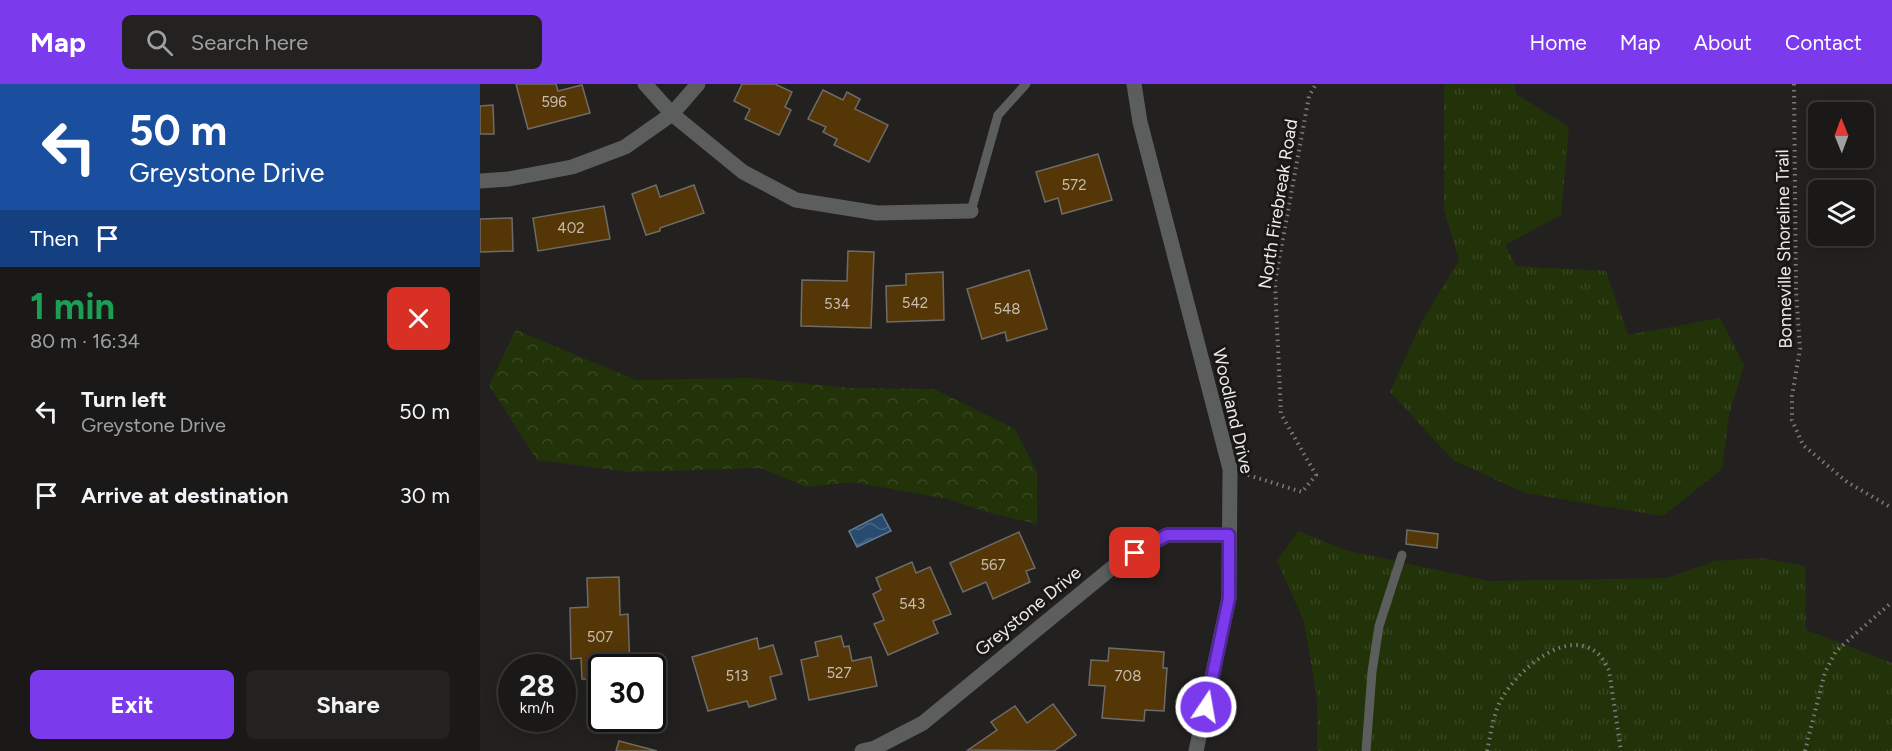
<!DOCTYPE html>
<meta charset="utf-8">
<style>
body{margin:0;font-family:Figtree,sans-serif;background:#232220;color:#f1f3f6;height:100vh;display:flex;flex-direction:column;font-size:22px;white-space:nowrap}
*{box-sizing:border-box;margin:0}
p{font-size:20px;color:#9fa0a1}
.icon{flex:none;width:33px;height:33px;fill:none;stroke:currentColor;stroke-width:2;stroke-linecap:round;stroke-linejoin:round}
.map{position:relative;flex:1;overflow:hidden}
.drawer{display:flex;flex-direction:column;background:#1a1917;width:480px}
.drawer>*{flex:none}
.guide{background:#1a4fa0;color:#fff;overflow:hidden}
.needle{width:39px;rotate:359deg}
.fabs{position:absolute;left:1328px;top:18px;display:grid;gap:12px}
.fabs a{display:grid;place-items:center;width:66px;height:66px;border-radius:9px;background:#1a1917;box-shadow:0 3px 15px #0003,0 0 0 2px #383836;font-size:30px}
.speed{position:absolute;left:18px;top:570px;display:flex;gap:12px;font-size:30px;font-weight:700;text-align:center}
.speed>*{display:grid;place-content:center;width:78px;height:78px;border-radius:50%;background:#1a1917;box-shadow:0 3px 15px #0003,0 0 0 2px #383836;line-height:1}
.speed small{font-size:15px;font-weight:400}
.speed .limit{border:3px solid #111;border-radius:9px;background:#fff;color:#111}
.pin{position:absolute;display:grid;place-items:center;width:51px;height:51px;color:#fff;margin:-26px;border-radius:12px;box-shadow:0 3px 9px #0006}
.me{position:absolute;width:66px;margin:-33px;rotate:12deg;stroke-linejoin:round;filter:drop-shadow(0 0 4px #0008)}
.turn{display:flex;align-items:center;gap:21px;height:126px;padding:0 30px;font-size:27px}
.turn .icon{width:78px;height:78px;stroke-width:2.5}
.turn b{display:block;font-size:42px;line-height:51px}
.then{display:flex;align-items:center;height:57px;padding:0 30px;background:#0003;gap:12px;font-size:22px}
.round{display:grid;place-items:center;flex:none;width:63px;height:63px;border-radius:9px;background:#232220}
.summary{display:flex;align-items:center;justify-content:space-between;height:102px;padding:0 30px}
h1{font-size:36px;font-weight:700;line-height:45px;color:#1e9e55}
.primary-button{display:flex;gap:12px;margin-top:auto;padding:12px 30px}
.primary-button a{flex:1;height:69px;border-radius:9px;background:#7c3aed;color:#fff;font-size:24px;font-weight:700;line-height:69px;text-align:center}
.primary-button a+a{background:#232220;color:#f1f3f6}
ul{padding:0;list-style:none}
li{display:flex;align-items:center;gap:18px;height:84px;padding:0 30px}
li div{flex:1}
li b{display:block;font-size:22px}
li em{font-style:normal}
header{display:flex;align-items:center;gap:36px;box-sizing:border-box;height:84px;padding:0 30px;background:#7c3aed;color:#fff}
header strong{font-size:28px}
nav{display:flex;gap:33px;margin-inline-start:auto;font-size:21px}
.search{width:420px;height:54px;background:#232220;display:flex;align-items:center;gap:15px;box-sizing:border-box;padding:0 21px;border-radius:9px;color:#9fa0a1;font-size:22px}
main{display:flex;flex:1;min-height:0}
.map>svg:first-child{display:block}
.grass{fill:url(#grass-tufts)}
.forest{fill:url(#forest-crowns)}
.water{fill:url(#water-waves);stroke:#637b94;stroke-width:1.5}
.building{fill:#553606;stroke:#6e6c69;stroke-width:1.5}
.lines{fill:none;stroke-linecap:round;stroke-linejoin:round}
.path{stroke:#7e7c7a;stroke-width:4;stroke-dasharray:1.5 4.5;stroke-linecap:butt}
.lane{stroke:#5c5e5d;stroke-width:9}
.street{stroke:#5c5e5d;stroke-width:15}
.route-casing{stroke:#51269a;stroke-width:15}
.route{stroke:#7c3aed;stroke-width:10}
.labels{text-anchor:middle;stroke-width:6;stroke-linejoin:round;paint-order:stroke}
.number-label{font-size:15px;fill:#c6beb0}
.street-label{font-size:18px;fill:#ecebe9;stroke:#1a1816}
</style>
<header>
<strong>Map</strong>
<div class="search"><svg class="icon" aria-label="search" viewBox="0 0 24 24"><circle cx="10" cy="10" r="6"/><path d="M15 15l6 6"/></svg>Search here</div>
<nav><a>Home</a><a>Map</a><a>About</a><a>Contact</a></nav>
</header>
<main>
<section class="drawer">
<div class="guide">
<div class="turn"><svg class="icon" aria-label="left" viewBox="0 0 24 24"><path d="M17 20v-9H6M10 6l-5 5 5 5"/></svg><div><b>50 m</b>Greystone Drive</div></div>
<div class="then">Then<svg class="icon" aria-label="arrive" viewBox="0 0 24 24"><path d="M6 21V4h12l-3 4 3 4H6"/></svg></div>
</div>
<div class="summary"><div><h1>1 min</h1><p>80 m · 16:34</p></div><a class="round" style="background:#d93025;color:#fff"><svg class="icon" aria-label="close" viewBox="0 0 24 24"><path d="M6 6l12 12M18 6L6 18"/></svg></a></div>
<ul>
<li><svg class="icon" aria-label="left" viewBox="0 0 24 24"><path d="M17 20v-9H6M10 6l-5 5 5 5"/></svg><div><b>Turn left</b><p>Greystone Drive</p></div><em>50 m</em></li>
<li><svg class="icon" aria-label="arrive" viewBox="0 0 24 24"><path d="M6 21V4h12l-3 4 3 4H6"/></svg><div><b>Arrive at destination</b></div><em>30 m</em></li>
</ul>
<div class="primary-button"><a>Exit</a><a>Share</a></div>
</section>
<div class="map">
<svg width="1412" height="667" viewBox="0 0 1412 667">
<defs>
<pattern id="grass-tufts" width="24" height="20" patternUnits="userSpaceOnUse" patternTransform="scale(1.5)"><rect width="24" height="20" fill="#223209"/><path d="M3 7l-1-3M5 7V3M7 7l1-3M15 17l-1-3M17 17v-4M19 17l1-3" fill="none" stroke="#384621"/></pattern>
<pattern id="forest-crowns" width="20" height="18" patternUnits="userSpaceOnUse" patternTransform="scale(1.5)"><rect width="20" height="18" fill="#223209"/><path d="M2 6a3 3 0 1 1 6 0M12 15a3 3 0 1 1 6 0" fill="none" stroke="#384621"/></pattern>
<pattern id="water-waves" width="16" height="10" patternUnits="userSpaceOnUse" patternTransform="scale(1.5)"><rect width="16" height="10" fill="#284b6f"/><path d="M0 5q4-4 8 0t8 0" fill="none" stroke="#476584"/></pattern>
</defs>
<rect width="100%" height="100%" fill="#23211f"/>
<g class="grass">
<path d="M964,0H1035L1036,10L1089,43L1081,131L1025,161L1036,182L1126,187L1148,251L1240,234L1264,281L1249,332L1242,385L1183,432L1045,409L973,376L910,308L941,239L979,176L964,126Z"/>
<path d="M818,447L869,467L1009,497L1187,494L1235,477L1281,474L1325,482L1326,546L1412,579V667H837V614L824,537L797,477Z"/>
</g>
<path class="forest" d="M36,246L156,296L269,294L369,304L454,305L535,345L557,388V440L514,430L467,415L373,398L327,403L280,384L149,388L57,376L9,301Z"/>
<path class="water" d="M402,430L411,447L377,463L369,447Z"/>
<g class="building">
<path d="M36,0H76L78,7L102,1L110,29L48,45Z"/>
<path d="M262,0H295L312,8L305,23L311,26L299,51L265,35L270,25L254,17Z"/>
<path d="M343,6L363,16L367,8L380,15L375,25L408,41L389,78L354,61L357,55L343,48L346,43L328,35Z"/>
<path d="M13,21L14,50H0V22Z"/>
<path d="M618,70L632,116L582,130L578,114L565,118L556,88Z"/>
<path d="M176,101L180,113L214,101L224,129L180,144V147L166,151L152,110Z"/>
<path d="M124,122L130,155L58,167L53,134Z"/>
<path d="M32,134L33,167L0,168V135Z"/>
<path d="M368,167L394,168L391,244L321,242L322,196L367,197Z"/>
<path d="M549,186L567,245L527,257L525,248L502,255L487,205Z"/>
<path d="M463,188L464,236L407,238L406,202L426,201V190Z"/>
<path d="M927,446L958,450L957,464L926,460Z"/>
<path d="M539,448L555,484L546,487L550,498L513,515L506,498L483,508L470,479Z"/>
<path d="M432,478L436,489L450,483L471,530L453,537L458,549L408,571L394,540L404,536L393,510L401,506L396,494Z"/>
<path d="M139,493L140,531L148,530L150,584H122V602H117V595H102L101,574L91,575L90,524L108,523L107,494Z"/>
<path d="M361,552L364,563L369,562L372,577L391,573L397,602L329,616L321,576L338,572L335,558Z"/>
<path d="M277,554L279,565L293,561L302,590L290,593L296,615L269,623L267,617L228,627L212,573Z"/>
<path d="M629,564L684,568L683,584H687L684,627L665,626L664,637L622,634L625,602L609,601L611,576L628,577Z"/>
<path d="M573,620L596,651L574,667L488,666L517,646L511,638L535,622L547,639Z"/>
<path d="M139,657L177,667H136Z"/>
</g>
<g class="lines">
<g class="path">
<path d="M1314,0L1316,206L1320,265L1312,312V336L1323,361L1367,398L1412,424"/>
<path d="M768,391L822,408L836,391L801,330L795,198L829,12L836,0"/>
<path d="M1007,667C1011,649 1013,630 1022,614C1037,588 1084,544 1116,568C1122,572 1125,580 1129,586L1141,667"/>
<path d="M1325,667L1345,588L1356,567L1412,518"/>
</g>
<g class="lane">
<path d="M491,127L518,31L546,0"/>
<path d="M886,667L892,588L899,542L922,471"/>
</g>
<g class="street">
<path d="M165,0L192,30L263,88L316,116L397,129L491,127"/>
<path d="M654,0L660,38L750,385L749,514L716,667"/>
<path d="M0,97L29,95L92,83L145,63L192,30L218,0"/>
<path d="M382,667L395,664L443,639L639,478L687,451H749"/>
</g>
</g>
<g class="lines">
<defs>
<path id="route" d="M655,469L687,451H749V514L726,623"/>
</defs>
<use href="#route" class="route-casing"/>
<use href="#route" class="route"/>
</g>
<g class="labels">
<g class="number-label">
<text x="74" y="23">596</text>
<text x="594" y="106">572</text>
<text x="91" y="149">402</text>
<text x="435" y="224">542</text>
<text x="357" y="225">534</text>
<text x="527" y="230">548</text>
<text x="513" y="486">567</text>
<text x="432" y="525">543</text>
<text x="120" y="558">507</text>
<text x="359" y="594">527</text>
<text x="257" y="597">513</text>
<text x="648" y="597">708</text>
</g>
<g class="street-label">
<text transform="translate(798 120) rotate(-81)" y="6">North Firebreak Road</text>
<text transform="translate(1304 165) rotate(-91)" y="6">Bonneville Shoreline Trail</text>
<text transform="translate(753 327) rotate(77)" y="6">Woodland Drive</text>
<text transform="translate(548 527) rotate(-39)" y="6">Greystone Drive</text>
</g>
</g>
</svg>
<div class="fabs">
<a><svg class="needle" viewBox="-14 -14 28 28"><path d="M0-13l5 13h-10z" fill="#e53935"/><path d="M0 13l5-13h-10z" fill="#9fa0a1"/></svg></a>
<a><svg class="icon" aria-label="layers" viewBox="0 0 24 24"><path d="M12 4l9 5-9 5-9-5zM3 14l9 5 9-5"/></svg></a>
</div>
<div class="speed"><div>28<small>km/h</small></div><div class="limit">30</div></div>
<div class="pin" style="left:655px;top:469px;background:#d93025"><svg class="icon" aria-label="arrive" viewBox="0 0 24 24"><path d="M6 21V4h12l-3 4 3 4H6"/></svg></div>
<svg class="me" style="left:726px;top:623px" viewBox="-20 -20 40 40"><circle r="17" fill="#7c3aed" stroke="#fff" stroke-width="3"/><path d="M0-11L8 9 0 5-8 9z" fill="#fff"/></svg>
</div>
</main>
